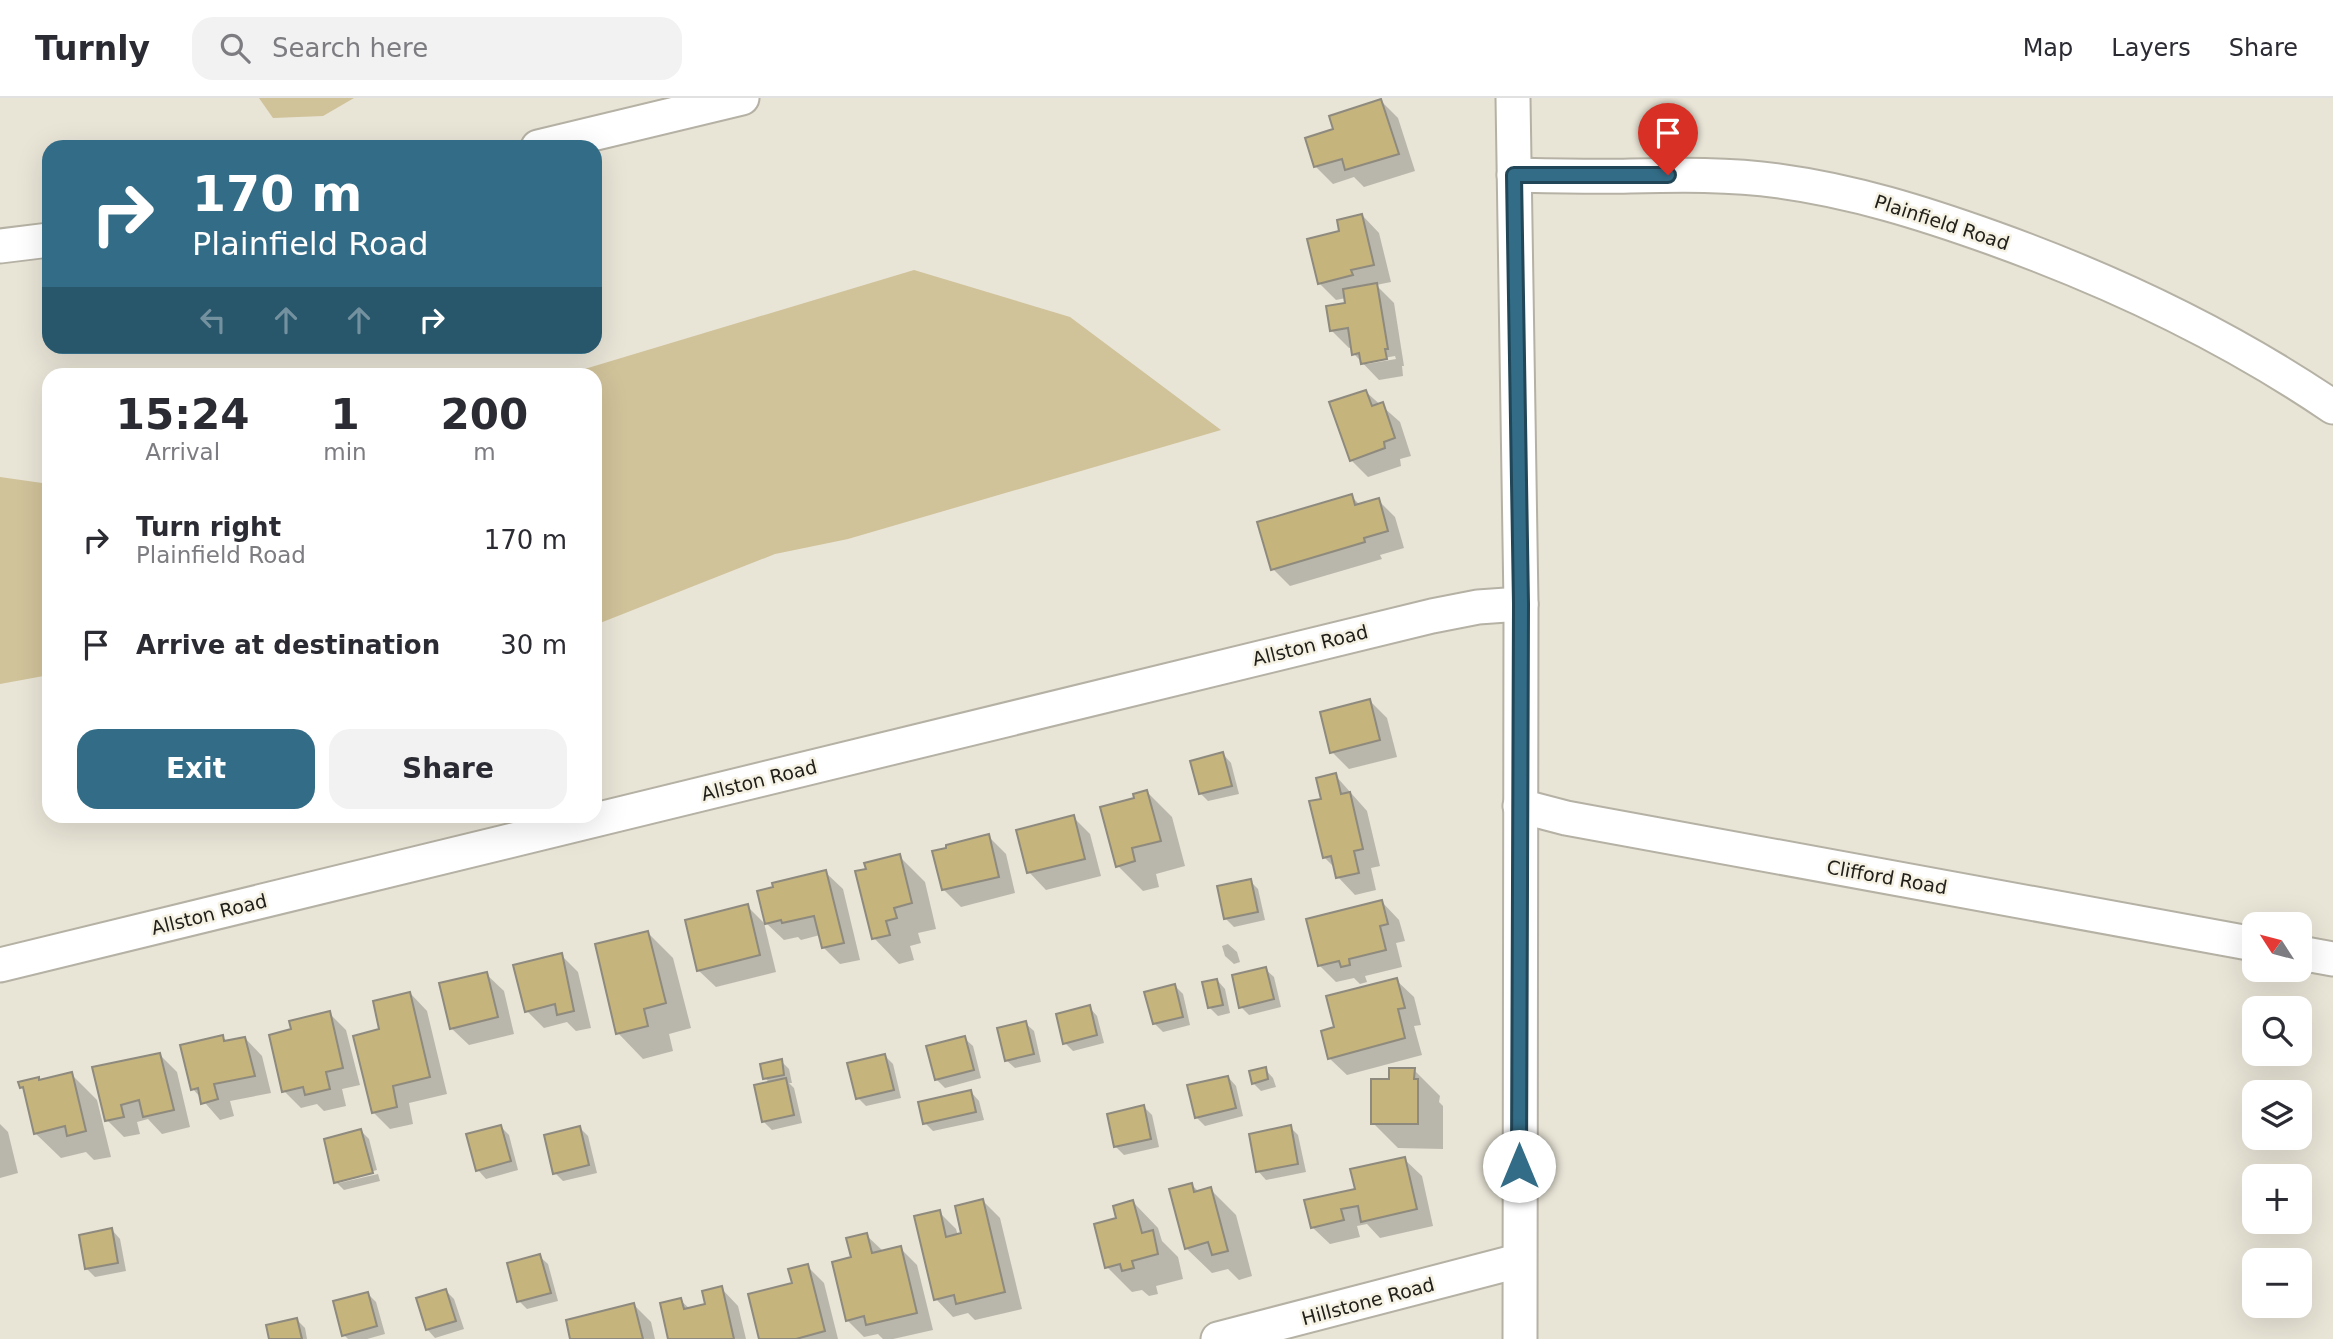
<!DOCTYPE html>
<meta charset="utf-8">
<style>
body{margin:0;font-family:"DejaVu Sans",sans-serif;background:#f2f2f3;color:#2b2b33;height:100vh;display:flex;flex-direction:column;font-size:26px;white-space:nowrap}
*{box-sizing:border-box;margin:0}
p{font-size:23px;color:#7c7c81}
.icon{flex:none;width:38px;height:38px;fill:none;stroke:currentColor;stroke-width:2;stroke-linecap:round;stroke-linejoin:round}
.map{position:relative;flex:1;overflow:hidden}
.drawer{position:absolute;left:42px;top:270px;width:560px;height:455px;display:flex;flex-direction:column;background:#fff;border-radius:21px;box-shadow:0 7px 28px #0002}
.drawer>*{flex:none}
.guide{position:absolute;left:42px;top:42px;width:560px;height:214px;border-radius:21px;box-shadow:0 7px 28px #0002;background:#336c86;color:#fff;overflow:hidden}
.needle{width:46px;rotate:306deg}
.fabs{position:absolute;left:2242px;top:814px;display:grid;gap:14px}
.fabs a{display:grid;place-items:center;width:70px;height:70px;border-radius:14px;background:#fff;box-shadow:0 7px 28px #0002;font-size:35px}
.pin{position:absolute;display:grid;place-items:center;width:60px;height:60px;color:#fff;margin:-72px -30px;border-radius:50% 50% 50% 0;rotate:-45deg;box-shadow:0 0 7px #0007}
.pin .icon{rotate:45deg}
.me{position:absolute;width:77px;margin:-38px;rotate:0deg;stroke-linejoin:round;filter:drop-shadow(0 0 5px #0008)}
.turn{display:flex;align-items:center;gap:24px;height:147px;padding:0 35px;font-size:32px}
.turn .icon{width:91px;height:91px;stroke-width:2.5}
.turn b{display:block;font-size:49px;line-height:60px}
.lanes{display:flex;align-items:center;height:66px;padding:0 35px;background:#0003;justify-content:center;gap:35px;direction:ltr}
.lanes .off{opacity:.35}
.eta{display:flex;justify-content:space-evenly;align-items:center;height:119px;text-align:center}
.eta b{font-size:42px;font-weight:800;line-height:49px}
.cta{display:flex;gap:14px;margin-top:auto;padding:14px 35px}
.cta a{flex:1;height:80px;border-radius:21px;background:#336c86;color:#fff;font-size:28px;font-weight:800;line-height:80px;text-align:center}
.cta a+a{background:#f2f2f3;color:#2b2b33}
ul{padding:0;list-style:none}
li{display:flex;align-items:center;gap:21px;height:105px;padding:0 35px}
li div{flex:1}
li b{display:block;font-size:26px}
li em{font-style:normal}
header{display:flex;align-items:center;gap:42px;box-sizing:border-box;height:98px;padding:0 35px;background:#fff;border-bottom:2px solid #e1e1e2}
header strong{font-size:33px}
nav{display:flex;gap:38px;margin-inline-start:auto;font-size:24px}
.search{width:490px;height:63px;background:#f2f2f3;display:flex;align-items:center;gap:18px;box-sizing:border-box;padding:0 24px;border-radius:21px;color:#7c7c81;font-size:26px}
.map>svg:first-child{display:block}
.green{fill:#d0c299}
.shadow{fill:#0003;fill-rule:evenodd}
.building{fill:#c6b47d;stroke:#8e8a7e;stroke-width:2}
.lines{fill:none;stroke-linecap:round;stroke-linejoin:round}
.street-casing{stroke:#b5b1a4;stroke-width:37}
.street{stroke:#fff;stroke-width:33}
.route-casing{stroke:#214657;stroke-width:18}
.route{stroke:#336c86;stroke-width:12}
.labels{text-anchor:middle;stroke-width:5;stroke-linejoin:round;paint-order:stroke}
.street-label{font-size:19px;fill:#21201b;stroke:#f5f1e3}
</style>
<header>
<strong>Turnly</strong>
<div class="search"><svg class="icon" aria-label="search" viewBox="0 0 24 24"><circle cx="10" cy="10" r="6"/><path d="M15 15l6 6"/></svg>Search here</div>
<nav><a>Map</a><a>Layers</a><a>Share</a></nav>
</header>
<div class="map">
<svg width="2333" height="1241" viewBox="0 0 2333 1241">
<rect width="100%" height="100%" fill="#e8e4d6"/>
<g class="green">
<path d="M259,0H354L323,18L273,20Z"/>
<path d="M914,172L1070,219L1221,332L848,441L775,456L600,525L595,531V276H568Z"/>
<path d="M0,379L49,386V577L0,586Z"/>
</g>
<g class="shadow">
<path d="M1381,3L1398,20L1415,73L1364,89L1354,79L1333,86L1316,69L1307,41L1335,32Z"/>
<path d="M1362,117L1379,135L1391,184L1376,187L1394,205L1404,268H1402L1403,278L1379,282L1354,256L1353,249L1349,250L1332,233L1347,206L1346,200L1336,202L1319,185L1341,134ZM1395,258L1396,261L1367,266V263Z"/>
<path d="M1366,294L1400,324L1411,358L1400,361L1401,368L1368,379L1351,362Z"/>
<path d="M1351,398L1360,407L1378,402L1395,419L1404,450L1380,457L1382,461L1290,488L1273,471Z"/>
<path d="M1370,603L1387,620L1397,659L1349,671L1332,654Z"/>
<path d="M1223,656L1231,665L1239,696L1208,703L1200,695Z"/>
<path d="M1335,677L1367,713L1380,768L1371,770L1376,792L1355,797L1338,779L1336,771L1324,759L1323,702Z"/>
<path d="M1147,694L1172,719L1185,768L1156,776L1159,789L1143,793L1118,768L1137,701Z"/>
<path d="M1073,719L1090,736L1101,778L1046,792L1029,774Z"/>
<path d="M988,738L1006,756L1015,795L961,809L943,791Z"/>
<path d="M899,758L925,784L936,831L918,835L921,845L910,848L914,862L899,866L874,840Z"/>
<path d="M825,774L843,791L860,862L840,866L823,849L820,837L801,842L798,839L784,842L766,825Z"/>
<path d="M1250,783L1258,791L1265,822L1234,829L1226,821Z"/>
<path d="M1382,804L1399,822L1405,843L1396,845L1402,869L1365,878L1367,884L1360,886L1354,880L1336,884L1319,867Z"/>
<path d="M747,808L764,825L776,874L716,889L698,872Z"/>
<path d="M648,835L673,860L691,930L669,936L673,953L643,961L618,935Z"/>
<path d="M1228,846L1237,854L1240,864L1234,866L1225,858L1222,848Z"/>
<path d="M561,857L578,874L591,930L576,933L567,924L544,930L527,913Z"/>
<path d="M1265,871L1274,879L1281,909L1249,917L1241,909Z"/>
<path d="M486,876L504,893L514,936L469,947L451,930Z"/>
<path d="M1217,882L1225,891L1230,915L1218,918L1210,910Z"/>
<path d="M1396,882L1414,899L1421,927L1414,928L1422,957L1347,977L1329,960L1336,930Z"/>
<path d="M1175,888L1183,896L1190,927L1163,934L1154,925Z"/>
<path d="M410,895L427,913L447,996L409,1005L413,1026L390,1031L373,1014L381,932Z"/>
<path d="M1089,909L1097,918L1104,945L1073,953L1065,945Z"/>
<path d="M329,915L346,932L360,987L342,991L346,1008L324,1013L317,1006L301,1010L284,993Z"/>
<path d="M1025,925L1034,933L1041,964L1015,970L1006,962Z"/>
<path d="M222,939L228,944L245,940L262,958L271,995L230,1003L234,1018L220,1022L193,991Z"/>
<path d="M964,940L973,948L981,980L945,990L936,981Z"/>
<path d="M160,957L177,974L190,1029L162,1036L148,1021L137,1024L140,1036L124,1039L107,1022Z"/>
<path d="M885,958L893,966L901,1000L866,1008L858,1000Z"/>
<path d="M781,963L789,971L792,985H789L794,990L802,1025L772,1032L763,1023L770,985L765,980Z"/>
<path d="M1265,971L1273,980L1276,989L1261,993L1253,985Z"/>
<path d="M1414,972L1440,998L1439,1004L1443,1008V1051L1398,1050L1373,1025L1391,982Z"/>
<path d="M71,976L97,1002L111,1059L94,1062L86,1054L61,1060L35,1035L25,993L21,989L38,981L41,984Z"/>
<path d="M1228,979L1236,988L1243,1018L1205,1028L1197,1020Z"/>
<path d="M971,994L979,1003L984,1022L933,1033L925,1025Z"/>
<path d="M1144,1009L1152,1017L1159,1049L1124,1057L1115,1048Z"/>
<path d="M0,1026L8,1034L18,1075L0,1080Z"/>
<path d="M501,1029L509,1037L518,1072L486,1081L478,1072Z"/>
<path d="M1290,1029L1298,1037L1306,1074L1266,1082L1258,1073Z"/>
<path d="M580,1030L588,1038L597,1075L563,1083L555,1075Z"/>
<path d="M361,1033L369,1041L377,1072L339,1082V1085L378,1076L380,1083L344,1092L336,1084Z"/>
<path d="M1404,1061L1422,1078L1433,1128L1380,1140L1367,1126L1357,1128L1360,1139L1330,1146L1312,1129L1357,1092Z"/>
<path d="M1192,1087L1199,1094L1210,1091L1236,1117L1252,1178L1239,1182L1228,1171L1212,1175L1186,1150Z"/>
<path d="M983,1103L1000,1120L1022,1211L975,1222L968,1215L953,1219L936,1201L939,1114L956,1131L958,1138L963,1136Z"/>
<path d="M1133,1104L1158,1130L1162,1143L1178,1159L1183,1181L1156,1188L1158,1196L1149,1198L1142,1192L1132,1194L1107,1169L1118,1121Z"/>
<path d="M112,1132L120,1141L126,1173L95,1179L86,1170Z"/>
<path d="M866,1137L884,1154L900,1150L917,1167L933,1232L893,1241H883L878,1236L864,1239L847,1222L853,1161Z"/>
<path d="M539,1158L548,1166L558,1203L527,1211L519,1203Z"/>
<path d="M807,1168L824,1185L838,1241H761Z"/>
<path d="M721,1190L738,1208L746,1241H670L680,1202L690,1211L707,1207Z"/>
<path d="M446,1193L454,1201L464,1231L435,1240L427,1231Z"/>
<path d="M368,1196L376,1204L385,1236L367,1241H348L344,1237Z"/>
<path d="M634,1207L651,1224L655,1241H572Z"/>
<path d="M297,1222L305,1230L307,1241H271Z"/>
</g>
<g class="building">
<path d="M1381,1L1399,56L1345,72L1342,61L1314,69L1305,40L1333,31L1329,18Z"/>
<path d="M1362,116L1374,167L1351,172L1353,177L1318,186L1307,141L1339,133L1337,122Z"/>
<path d="M1377,185L1388,251H1385L1387,261L1361,266L1359,255L1352,257L1348,230L1330,233L1326,208L1345,205L1343,191Z"/>
<path d="M1366,292L1372,308L1383,304L1395,340L1384,344L1385,350L1350,363L1329,304Z"/>
<path d="M1352,396L1355,407L1379,400L1388,433L1364,440L1365,444L1271,472L1257,424Z"/>
<path d="M1370,601L1380,642L1330,655L1320,614Z"/>
<path d="M1223,654L1232,688L1199,696L1190,663Z"/>
<path d="M1336,675L1341,696L1350,694L1363,751L1354,753L1359,775L1336,780L1331,758L1323,760L1309,703L1321,701L1316,680Z"/>
<path d="M1147,692L1161,743L1132,750L1135,763L1116,769L1100,709L1134,700L1133,696Z"/>
<path d="M1074,717L1085,761L1027,775L1016,732Z"/>
<path d="M989,736L999,779L942,792L932,753L946,750V747Z"/>
<path d="M900,756L912,805L894,810L897,820L886,823L890,837L872,841L855,773L866,771L864,765Z"/>
<path d="M826,772L844,845L822,850L814,818L782,825L781,822L765,826L757,793L773,789L772,785Z"/>
<path d="M1251,781L1258,814L1224,821L1217,788Z"/>
<path d="M1382,802L1388,826L1380,828L1386,852L1349,861L1350,867L1341,869L1339,863L1318,868L1306,821Z"/>
<path d="M748,806L760,857L697,873L685,822Z"/>
<path d="M648,833L666,905L644,911L648,928L616,936L595,846Z"/>
<path d="M562,855L574,913L557,917L555,906L525,914L513,867Z"/>
<path d="M1266,869L1274,901L1239,910L1232,877Z"/>
<path d="M487,874L498,919L450,931L439,885Z"/>
<path d="M1397,880L1405,910L1398,911L1405,940L1328,961L1321,933L1334,929L1326,898Z"/>
<path d="M1217,881L1223,907L1208,910L1202,884Z"/>
<path d="M1175,886L1183,919L1153,926L1144,894Z"/>
<path d="M410,894L430,979L393,988L397,1009L372,1015L353,938L379,931L373,903Z"/>
<path d="M1090,907L1097,937L1063,946L1056,916Z"/>
<path d="M330,913L343,970L326,974L330,991L305,997L303,989L282,994L269,937L291,931L289,923Z"/>
<path d="M1026,923L1034,956L1005,963L997,930Z"/>
<path d="M223,937L224,943L245,939L255,978L214,986L218,1001L201,1006L198,990L191,992L180,947Z"/>
<path d="M965,938L974,972L935,982L926,948Z"/>
<path d="M160,955L174,1012L143,1019L139,1002L121,1007L124,1019L105,1023L92,969Z"/>
<path d="M885,956L894,992L856,1001L847,965Z"/>
<path d="M782,961L784,977L763,981L760,966Z"/>
<path d="M1266,969L1268,981L1252,986L1249,973Z"/>
<path d="M1389,970H1415L1414,981H1418V1026H1371V981H1389Z"/>
<path d="M72,974L86,1033L67,1038L65,1028L34,1036L23,989L20,990L18,984L39,979V982Z"/>
<path d="M1228,978L1236,1010L1195,1020L1187,987Z"/>
<path d="M786,980L794,1017L762,1024L754,987Z"/>
<path d="M971,992L976,1014L923,1026L918,1004Z"/>
<path d="M1144,1007L1151,1041L1114,1049L1107,1016Z"/>
<path d="M501,1027L511,1063L476,1073L466,1036Z"/>
<path d="M1291,1027L1298,1066L1256,1074L1249,1036Z"/>
<path d="M580,1028L589,1067L553,1076L544,1037Z"/>
<path d="M361,1031L373,1075L334,1085L324,1041Z"/>
<path d="M1405,1059L1417,1111L1361,1124L1358,1108L1341,1111L1344,1122L1311,1130L1304,1102L1355,1091L1350,1071Z"/>
<path d="M1192,1085L1194,1094L1211,1089L1228,1153L1212,1157L1208,1144L1185,1151L1169,1091Z"/>
<path d="M983,1101L1005,1194L956,1206L954,1197L934,1202L914,1118L940,1112L946,1139L961,1135L955,1108Z"/>
<path d="M1133,1102L1142,1135L1153,1132L1158,1156L1132,1163L1134,1170L1122,1173L1120,1166L1105,1170L1094,1126L1116,1120L1113,1108Z"/>
<path d="M112,1130L118,1165L85,1171L79,1137Z"/>
<path d="M867,1135L872,1155L901,1148L917,1215L866,1227L864,1218L846,1223L832,1164L851,1159L846,1140Z"/>
<path d="M540,1156L551,1195L517,1204L507,1165Z"/>
<path d="M808,1166L825,1233L796,1241H759L748,1196L792,1185L788,1171Z"/>
<path d="M722,1188L734,1241H668L660,1205L681,1200L684,1211L705,1206L702,1193Z"/>
<path d="M446,1191L456,1223L426,1232L416,1200Z"/>
<path d="M368,1194L377,1228L342,1238L333,1203Z"/>
<path d="M634,1205L643,1241H570L566,1222Z"/>
<path d="M297,1220L302,1241H269L266,1227Z"/>
</g>
<g class="lines">
<defs>
<g id="street">
<path d="M1513,0L1521,506L1520,1241"/>
<path d="M538,49L742,0"/>
<path d="M1514,77C1553,78 1592,79 1630,78C1679,77 1730,76 1779,83C1853,93 1923,115 1993,140C2113,183 2227,237 2333,309"/>
<path d="M0,148L49,142"/>
<path d="M1520,708L1566,720L2254,846"/>
<path d="M2300,855L2333,861"/>
<path d="M0,867L1432,518L1478,509L1521,506"/>
<path d="M1218,1241L1518,1163"/>
</g>
</defs>
<use href="#street" class="street-casing"/>
<use href="#street" class="street"/>
</g>
<g class="lines">
<defs>
<path id="route" d="M1519,1068L1521,506L1514,77H1668"/>
</defs>
<use href="#route" class="route-casing"/>
<use href="#route" class="route"/>
</g>
<g class="labels">
<g class="street-label">
<text transform="translate(1942 124) rotate(18)" y="7">Plainfield Road</text>
<text transform="translate(1310 547) rotate(-14)" y="7">Allston Road</text>
<text transform="translate(759 682) rotate(-14)" y="7">Allston Road</text>
<text transform="translate(1887 779) rotate(10)" y="7">Clifford Road</text>
<text transform="translate(209 816) rotate(-14)" y="7">Allston Road</text>
<text transform="translate(1368 1203) rotate(-15)" y="7">Hillstone Road</text>
</g>
</g>
</svg>
<div class="fabs">
<a><svg class="needle" viewBox="-14 -14 28 28"><path d="M0-13l5 13h-10z" fill="#e53935"/><path d="M0 13l5-13h-10z" fill="#7c7c81"/></svg></a>
<a><svg class="icon" aria-label="search" viewBox="0 0 24 24"><circle cx="10" cy="10" r="6"/><path d="M15 15l6 6"/></svg></a>
<a><svg class="icon" aria-label="layers" viewBox="0 0 24 24"><path d="M12 4l9 5-9 5-9-5zM3 14l9 5 9-5"/></svg></a>
<a>+</a>
<a>−</a>
</div>
<div class="pin" style="left:1668px;top:77px;background:#d93025"><svg class="icon" aria-label="arrive" viewBox="0 0 24 24"><path d="M6 21V4h12l-3 4 3 4H6"/></svg></div>
<svg class="me" style="left:1519px;top:1068px" viewBox="-20 -20 40 40"><circle r="19" fill="#fff"/><path d="M0-13L10 11 0 6-10 11z" fill="#336c86"/></svg>
<div class="guide">
<div class="turn"><svg class="icon" aria-label="right" viewBox="0 0 24 24"><path d="M7 20v-9h11M14 6l5 5-5 5"/></svg><div><b>170 m</b>Plainfield Road</div></div>
<div class="lanes"><svg class="icon off" aria-label="left" viewBox="0 0 24 24"><path d="M17 20v-9H6M10 6l-5 5 5 5"/></svg><svg class="icon off" aria-label="ahead" viewBox="0 0 24 24"><path d="M12 20V5M6 11l6-6 6 6"/></svg><svg class="icon off" aria-label="ahead" viewBox="0 0 24 24"><path d="M12 20V5M6 11l6-6 6 6"/></svg><svg class="icon" aria-label="right" viewBox="0 0 24 24"><path d="M7 20v-9h11M14 6l5 5-5 5"/></svg></div>
</div>
<section class="drawer">
<div class="eta">
<div><b>15:24</b><p>Arrival</p></div>
<div><b>1</b><p>min</p></div>
<div><b>200</b><p>m</p></div>
</div>
<ul>
<li><svg class="icon" aria-label="right" viewBox="0 0 24 24"><path d="M7 20v-9h11M14 6l5 5-5 5"/></svg><div><b>Turn right</b><p>Plainfield Road</p></div><em>170 m</em></li>
<li><svg class="icon" aria-label="arrive" viewBox="0 0 24 24"><path d="M6 21V4h12l-3 4 3 4H6"/></svg><div><b>Arrive at destination</b></div><em>30 m</em></li>
</ul>
<div class="cta"><a>Exit</a><a>Share</a></div>
</section>
</div>
